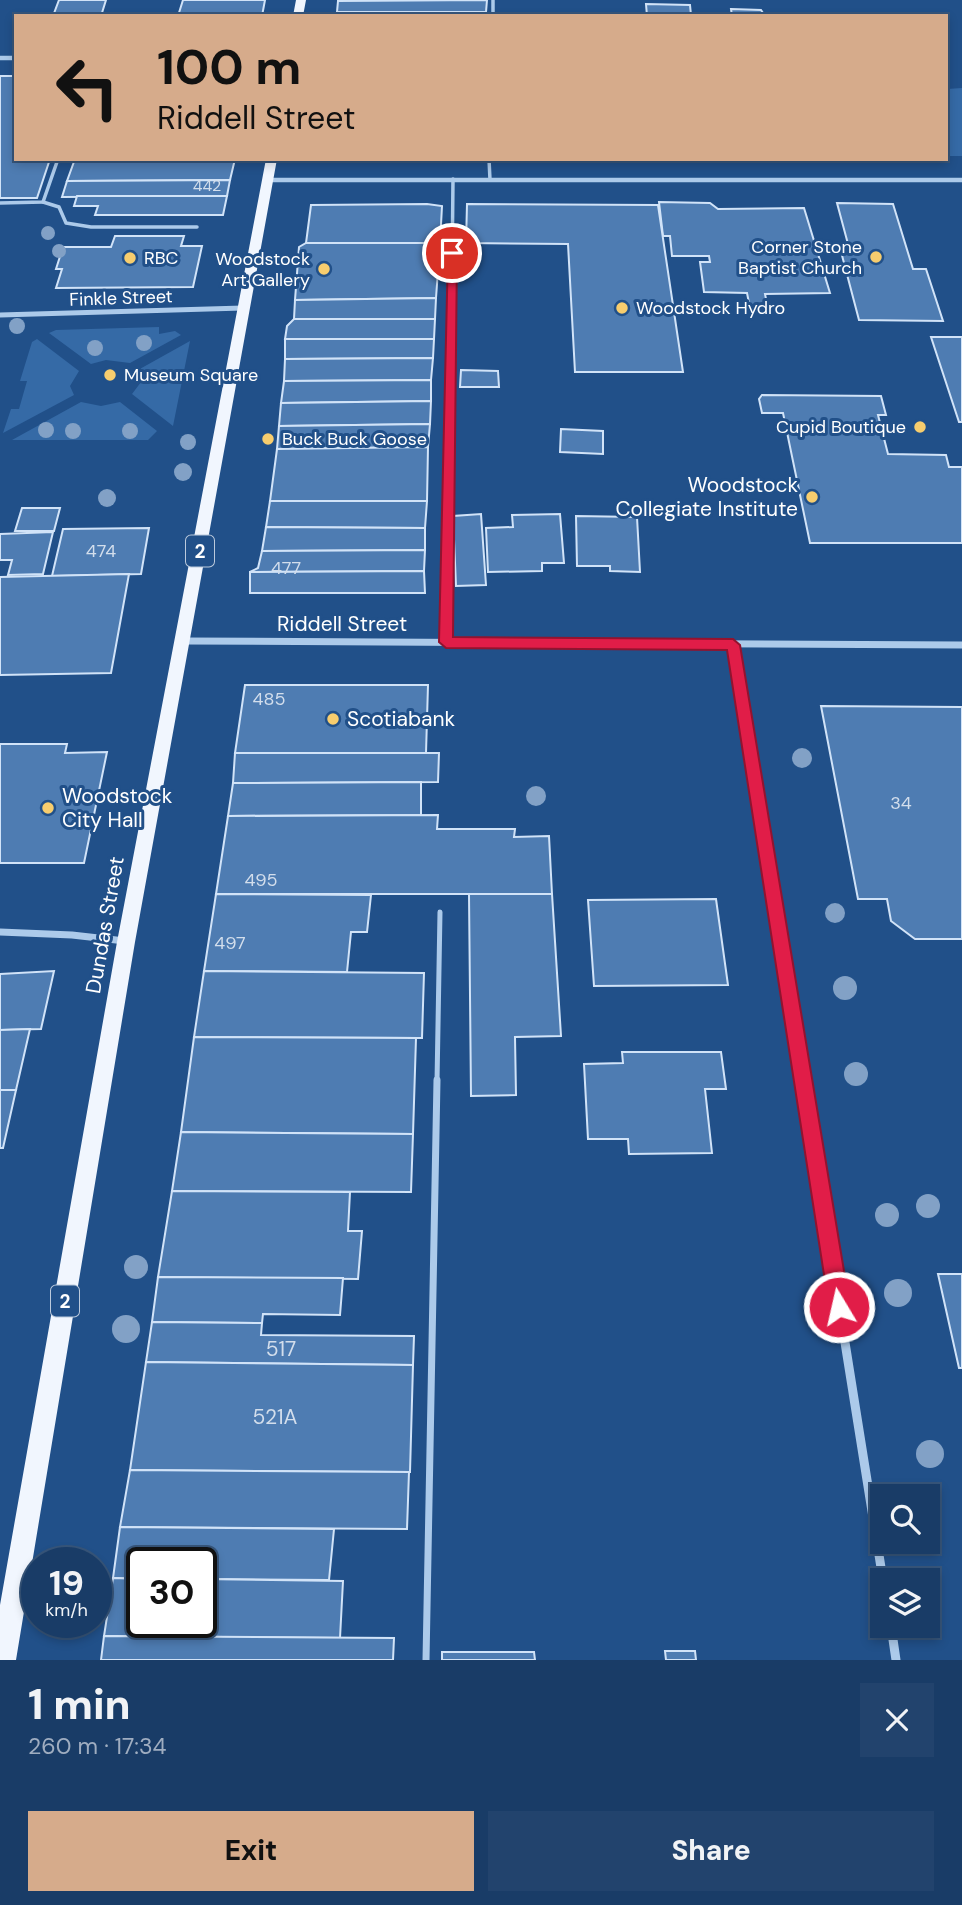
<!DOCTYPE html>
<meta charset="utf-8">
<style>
body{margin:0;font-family:"DM Sans",sans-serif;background:#22436d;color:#f1f3f6;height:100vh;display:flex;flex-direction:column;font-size:26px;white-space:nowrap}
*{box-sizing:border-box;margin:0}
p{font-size:23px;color:#9fadc0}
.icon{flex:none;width:38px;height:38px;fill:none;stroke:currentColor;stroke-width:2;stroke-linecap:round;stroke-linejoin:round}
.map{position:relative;height:1660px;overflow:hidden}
.side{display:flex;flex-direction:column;background:#193c67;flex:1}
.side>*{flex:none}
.hud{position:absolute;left:14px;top:14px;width:934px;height:147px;border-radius:0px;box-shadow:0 4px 10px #0003,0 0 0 2px #37567b;background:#d6ab8b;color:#111;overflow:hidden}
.tools{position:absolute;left:870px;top:1484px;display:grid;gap:14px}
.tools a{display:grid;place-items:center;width:70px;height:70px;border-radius:0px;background:#193c67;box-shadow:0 4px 10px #0003,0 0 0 2px #37567b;font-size:35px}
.speed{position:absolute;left:21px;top:1547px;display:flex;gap:14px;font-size:35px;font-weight:700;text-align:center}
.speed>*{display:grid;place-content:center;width:91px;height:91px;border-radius:50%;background:#193c67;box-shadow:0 4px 10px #0003,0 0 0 2px #37567b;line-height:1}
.speed small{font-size:18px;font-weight:400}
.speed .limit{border:4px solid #111;border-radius:10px;background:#fff;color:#111}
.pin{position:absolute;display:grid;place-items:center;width:60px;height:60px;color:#fff;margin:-30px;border:4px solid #fff;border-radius:50%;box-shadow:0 2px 7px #0007}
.me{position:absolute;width:77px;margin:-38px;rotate:351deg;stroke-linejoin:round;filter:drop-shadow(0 0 5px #0008)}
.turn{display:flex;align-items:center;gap:24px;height:147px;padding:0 28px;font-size:32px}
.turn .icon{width:91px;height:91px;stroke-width:2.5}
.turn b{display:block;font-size:49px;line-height:60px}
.round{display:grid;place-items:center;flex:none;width:74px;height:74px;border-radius:0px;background:#22436d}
.head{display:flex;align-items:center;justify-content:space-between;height:119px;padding:0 28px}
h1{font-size:42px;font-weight:800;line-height:52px}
.action{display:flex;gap:14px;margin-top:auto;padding:14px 28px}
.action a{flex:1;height:80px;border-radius:0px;background:#d6ab8b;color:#111;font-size:28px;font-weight:800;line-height:80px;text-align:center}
.action a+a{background:#22436d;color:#f1f3f6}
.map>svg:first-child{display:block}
.green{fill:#356aa6}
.building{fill:#4e7cb2;stroke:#d1e3f8;stroke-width:2}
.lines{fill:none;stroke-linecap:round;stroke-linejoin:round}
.service-far3{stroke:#accaea;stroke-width:3.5}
.service-far2{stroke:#accaea;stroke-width:4.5}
.service-far1{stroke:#accaea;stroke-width:5}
.service{stroke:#accaea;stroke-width:7}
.minor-far3{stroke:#accaea;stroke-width:4.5}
.minor-far2{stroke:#accaea;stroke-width:5}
.minor-far1{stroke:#accaea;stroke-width:7}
.minor{stroke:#accaea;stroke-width:9}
.primary{fill:#f1f6fe;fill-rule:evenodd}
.tree{fill:#82a1c6}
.route{fill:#e11d48;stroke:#92132f;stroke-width:2}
.poi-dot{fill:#f7cd6e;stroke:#215089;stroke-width:2.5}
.labels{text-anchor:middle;stroke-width:6;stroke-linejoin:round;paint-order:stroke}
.far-number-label{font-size:16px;fill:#d3deec}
.far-poi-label{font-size:18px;fill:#fff;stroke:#215089;text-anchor:start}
.far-street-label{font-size:18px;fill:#fff;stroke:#215089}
.number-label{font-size:18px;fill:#d3deec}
.shield{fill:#215089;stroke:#bccadc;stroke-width:2}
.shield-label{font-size:19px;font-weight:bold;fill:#fff}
.poi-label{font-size:21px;fill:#fff;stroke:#215089;text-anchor:start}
.street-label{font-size:21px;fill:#fff;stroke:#215089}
.near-number-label{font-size:21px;fill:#d3deec}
</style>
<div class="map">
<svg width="962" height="1660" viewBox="0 0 962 1660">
<rect width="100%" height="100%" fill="#215089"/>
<g class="green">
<path d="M962,88V156H947V89Z"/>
<path d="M159,327V334L175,331L181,335L130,363L106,360L91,364L49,333L56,330Z"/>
<path d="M37,339L79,371L70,386L74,395L3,433L11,409H19L27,381H20L32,342Z"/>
<path d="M190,341L173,426L132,394L141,382L138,370Z"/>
<path d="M81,402L101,406L120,402L157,431L148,440H12Z"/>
</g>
<g class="building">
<path d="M59,0H106L101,16H53Z"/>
<path d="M183,0H265L262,16H178Z"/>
<path d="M338,0H487L338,1Z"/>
<path d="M487,0L486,12H337L338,1Z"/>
<path d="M646,4L690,5L691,15L709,16H647Z"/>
<path d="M731,9L761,10L765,16H732Z"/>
<rect x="337" y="12" width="149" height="4"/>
<path d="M0,76H16V159H50L37,198H0Z"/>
<path d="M75,159H235L230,180L67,181Z"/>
<path d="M230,180L227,196L62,197L67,181Z"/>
<path d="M77,196H227L223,215H95L98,206H74Z"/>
<path d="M659,202L710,203L718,209L804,208L830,293L765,294L768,309L750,308L747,293L704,292L700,262H710L709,256H672L670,236H663Z"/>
<path d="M837,203L893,204L913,269H926L943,321L859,320L839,244H848Z"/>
<path d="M427,204L442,206L440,243H306L311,205Z"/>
<path d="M467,204L658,205L683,372H575L568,244L466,243Z"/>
<path d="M115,236H184L181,246H202L193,287L56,288L62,269H56L63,247H111Z"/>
<path d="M306,243H440L436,298L295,300L299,247Z"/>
<path d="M436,298L435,319H294L295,300Z"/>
<path d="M294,319H435L434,339H285L287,326Z"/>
<path d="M931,337H962V422H959Z"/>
<path d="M285,339H434L433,358L285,359Z"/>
<path d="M433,358L431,380L284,381L285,359Z"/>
<path d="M461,370L498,371L499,387H460Z"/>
<path d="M431,380V401L281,403L284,381Z"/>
<path d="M762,395L881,396L886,415H878L888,454L946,455L949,467H962V543H810L783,413H762L759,399Z"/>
<path d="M431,401L430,424L279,426L281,403Z"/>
<path d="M430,424L428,447L277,449L279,426Z"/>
<path d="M561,429L603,431V454L560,452Z"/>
<path d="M428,447L427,501H270L277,449Z"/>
<path d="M270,501H427L425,528L266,527Z"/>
<path d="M22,508H60L54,531H15Z"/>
<path d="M481,514L486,585L456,586L453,516Z"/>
<path d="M560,514L564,563H542V571L488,572L486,528L513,527L512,515Z"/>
<path d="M576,516L637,517L640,572L610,571V566H577Z"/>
<path d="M266,527L425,528V550L262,551Z"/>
<path d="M149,528L141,574L52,576L63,529Z"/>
<path d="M53,532L43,574L8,575L12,560H0V534Z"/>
<path d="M425,550L424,571L250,572L258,568L262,551Z"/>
<path d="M424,571L425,593H250V572Z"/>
<path d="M129,574L111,673L0,675V577Z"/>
<path d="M245,685H428L426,753H235Z"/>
<path d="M821,706L962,707V939H915L891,921L887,899H858Z"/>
<path d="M0,744H67L65,753L107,752L84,863H0Z"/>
<path d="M235,753H439L438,782L233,783Z"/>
<path d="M421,782V815L228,816L233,783Z"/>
<path d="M438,815L437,829H515L514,837L549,836L552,894H216L228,816Z"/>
<path d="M216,894L371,895L367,932H351L347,972L204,971Z"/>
<path d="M469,894H552L561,1036L515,1037L516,1095L471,1096Z"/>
<path d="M716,899L728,985L594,986L588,900Z"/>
<path d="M54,971L41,1029L0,1030V974Z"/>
<path d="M204,971L424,973L422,1038L194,1037Z"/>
<path d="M30,1029L16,1090H0V1030Z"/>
<path d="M194,1037L416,1038L413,1134L181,1132Z"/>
<path d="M622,1052H721L726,1089H705L712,1153L629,1154L628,1139H588L584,1064L623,1063Z"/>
<path d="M0,1090H16L3,1148H0Z"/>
<path d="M181,1132L413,1134L411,1192L172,1191Z"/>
<path d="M172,1191L350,1192L348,1231H362L358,1279L158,1277Z"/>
<path d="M938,1274H962V1368H959Z"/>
<path d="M158,1277L343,1278L340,1315L263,1314L262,1323L152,1322Z"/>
<path d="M152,1322L262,1323L261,1335L414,1336L413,1365L146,1362Z"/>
<path d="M146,1362L413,1365L410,1472L130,1470Z"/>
<path d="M130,1470L409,1472L407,1529L120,1527Z"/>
<path d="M120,1527L334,1529L329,1580L201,1579V1563H142V1579L113,1578Z"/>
<path d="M113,1578L142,1579V1622H201V1579L343,1581L340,1638L104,1636Z"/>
<path d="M104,1636L394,1638L393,1660H101Z"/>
<path d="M665,1651H695L696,1660H666Z"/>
<path d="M442,1652H534L535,1660H442Z"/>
</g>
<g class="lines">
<g class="service-far3">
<path d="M493,0V16"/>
<path d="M489,159L490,180"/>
<path d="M43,202L59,207L66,223L91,227H197"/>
<path d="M0,203L43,202L58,159"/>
<path d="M452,276L453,179"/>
</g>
<path class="service-far2" d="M446,629L452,275"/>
<g class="service-far1">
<path d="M446,642V628"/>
<path d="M437,1082L440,912"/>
</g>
<path class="service" d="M426,1660L437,1080"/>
<g class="minor-far3">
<path d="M0,58H16"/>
<path d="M269,180H962"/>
</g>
<path class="minor-far2" d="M0,315L243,308"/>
<g class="minor-far1">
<path d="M184,641L962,645"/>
<path d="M733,645L803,1082"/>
<path d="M0,932L72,935L125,941"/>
</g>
<g class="minor">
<path d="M803,1080L883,1580"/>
<path d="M891,1626L896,1660"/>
</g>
<g class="primary">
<path d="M296,0H306L303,16H293Z"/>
<path d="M266,159H277L135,942L16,1660H0V1605L117,942Z"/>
</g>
</g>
<g class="tree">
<circle cx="48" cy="233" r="7"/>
<circle cx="59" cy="251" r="7"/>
<circle cx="17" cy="326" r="8"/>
<circle cx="144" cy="343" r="8"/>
<circle cx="95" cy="348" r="8"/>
<circle cx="46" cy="430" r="8"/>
<circle cx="73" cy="431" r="8"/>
<circle cx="130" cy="431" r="8"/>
<circle cx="188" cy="442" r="8"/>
<circle cx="183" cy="472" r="9"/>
<circle cx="107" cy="498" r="9"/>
<circle cx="802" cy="758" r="10"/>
<circle cx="536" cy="796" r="10"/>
<circle cx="835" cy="913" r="10"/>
<circle cx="845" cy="988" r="12"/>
<circle cx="856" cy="1074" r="12"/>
<circle cx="928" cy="1206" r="12"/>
<circle cx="887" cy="1215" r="12"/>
<circle cx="136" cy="1267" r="12"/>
<circle cx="898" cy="1293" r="14"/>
<circle cx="126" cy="1329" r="14"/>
<circle cx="930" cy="1454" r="14"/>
</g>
<path class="route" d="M448,251L457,253L453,637L733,639L740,645L850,1307L847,1314L839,1317L832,1314L829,1307L727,650L446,648L439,642Z"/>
<g class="poi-dot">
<circle cx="876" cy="257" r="7"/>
<circle cx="130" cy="258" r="7"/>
<circle cx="324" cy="269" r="7"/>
<circle cx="622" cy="308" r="7"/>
<circle cx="110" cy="375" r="7"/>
<circle cx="920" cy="427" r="7"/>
<circle cx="268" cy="439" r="7"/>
<circle cx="812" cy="497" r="7"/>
<circle cx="333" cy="719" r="7"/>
<circle cx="48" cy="808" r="7"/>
</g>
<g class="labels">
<g class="far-number-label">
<text x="207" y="191">442</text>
</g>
<g class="far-poi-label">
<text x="862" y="253" text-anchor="end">Corner Stone<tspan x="862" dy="21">Baptist Church</tspan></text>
<text x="144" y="264">RBC</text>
<text x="310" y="265" text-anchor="end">Woodstock<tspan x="310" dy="21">Art Gallery</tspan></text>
<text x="636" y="314">Woodstock Hydro</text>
<text x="124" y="381">Museum Square</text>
<text x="906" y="433" text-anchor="end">Cupid Boutique</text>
<text x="282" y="445">Buck Buck Goose</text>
</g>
<g class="far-street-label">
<text transform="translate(121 298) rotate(-2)" y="6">Finkle Street</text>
</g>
<g class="number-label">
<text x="101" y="557">474</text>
<text x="286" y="574">477</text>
<text x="269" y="705">485</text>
<text x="901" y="809">34</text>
<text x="261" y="886">495</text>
<text x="230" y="949">497</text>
</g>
<g class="shield">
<rect x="186" y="535.5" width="28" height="31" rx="5"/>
<rect x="51" y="1285.5" width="28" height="31" rx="5"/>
</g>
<g class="shield-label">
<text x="200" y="558">2</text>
<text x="65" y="1308">2</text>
</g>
<g class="poi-label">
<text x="798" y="492" text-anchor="end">Woodstock<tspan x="798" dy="24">Collegiate Institute</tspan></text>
<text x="347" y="726">Scotiabank</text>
<text x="62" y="803">Woodstock<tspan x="62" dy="24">City Hall</tspan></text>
</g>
<g class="street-label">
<text x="342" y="631">Riddell Street</text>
<text transform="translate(105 925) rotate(-80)" y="7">Dundas Street</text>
</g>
<g class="near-number-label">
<text x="281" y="1356">517</text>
<text x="275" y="1424">521A</text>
</g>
</g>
</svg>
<div class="tools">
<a><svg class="icon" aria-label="search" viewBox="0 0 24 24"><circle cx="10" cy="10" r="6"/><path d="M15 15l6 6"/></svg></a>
<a><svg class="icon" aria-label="layers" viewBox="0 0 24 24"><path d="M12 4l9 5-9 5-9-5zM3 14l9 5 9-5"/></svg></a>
</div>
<div class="speed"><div>19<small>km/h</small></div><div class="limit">30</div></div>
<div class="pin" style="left:452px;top:253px;background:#d93025"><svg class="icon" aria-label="arrive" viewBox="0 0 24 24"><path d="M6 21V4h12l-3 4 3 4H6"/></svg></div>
<svg class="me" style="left:839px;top:1307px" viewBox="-20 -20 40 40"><circle r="17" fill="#e11d48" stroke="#fff" stroke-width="3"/><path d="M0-11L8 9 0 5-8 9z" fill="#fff"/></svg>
<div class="hud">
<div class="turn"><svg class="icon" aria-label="left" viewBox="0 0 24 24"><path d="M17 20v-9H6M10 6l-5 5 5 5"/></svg><div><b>100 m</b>Riddell Street</div></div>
</div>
</div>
<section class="side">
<div class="head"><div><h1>1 min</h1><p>260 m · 17:34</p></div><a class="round"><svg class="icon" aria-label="close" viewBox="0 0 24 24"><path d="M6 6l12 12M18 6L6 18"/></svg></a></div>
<div class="action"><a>Exit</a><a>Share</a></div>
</section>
